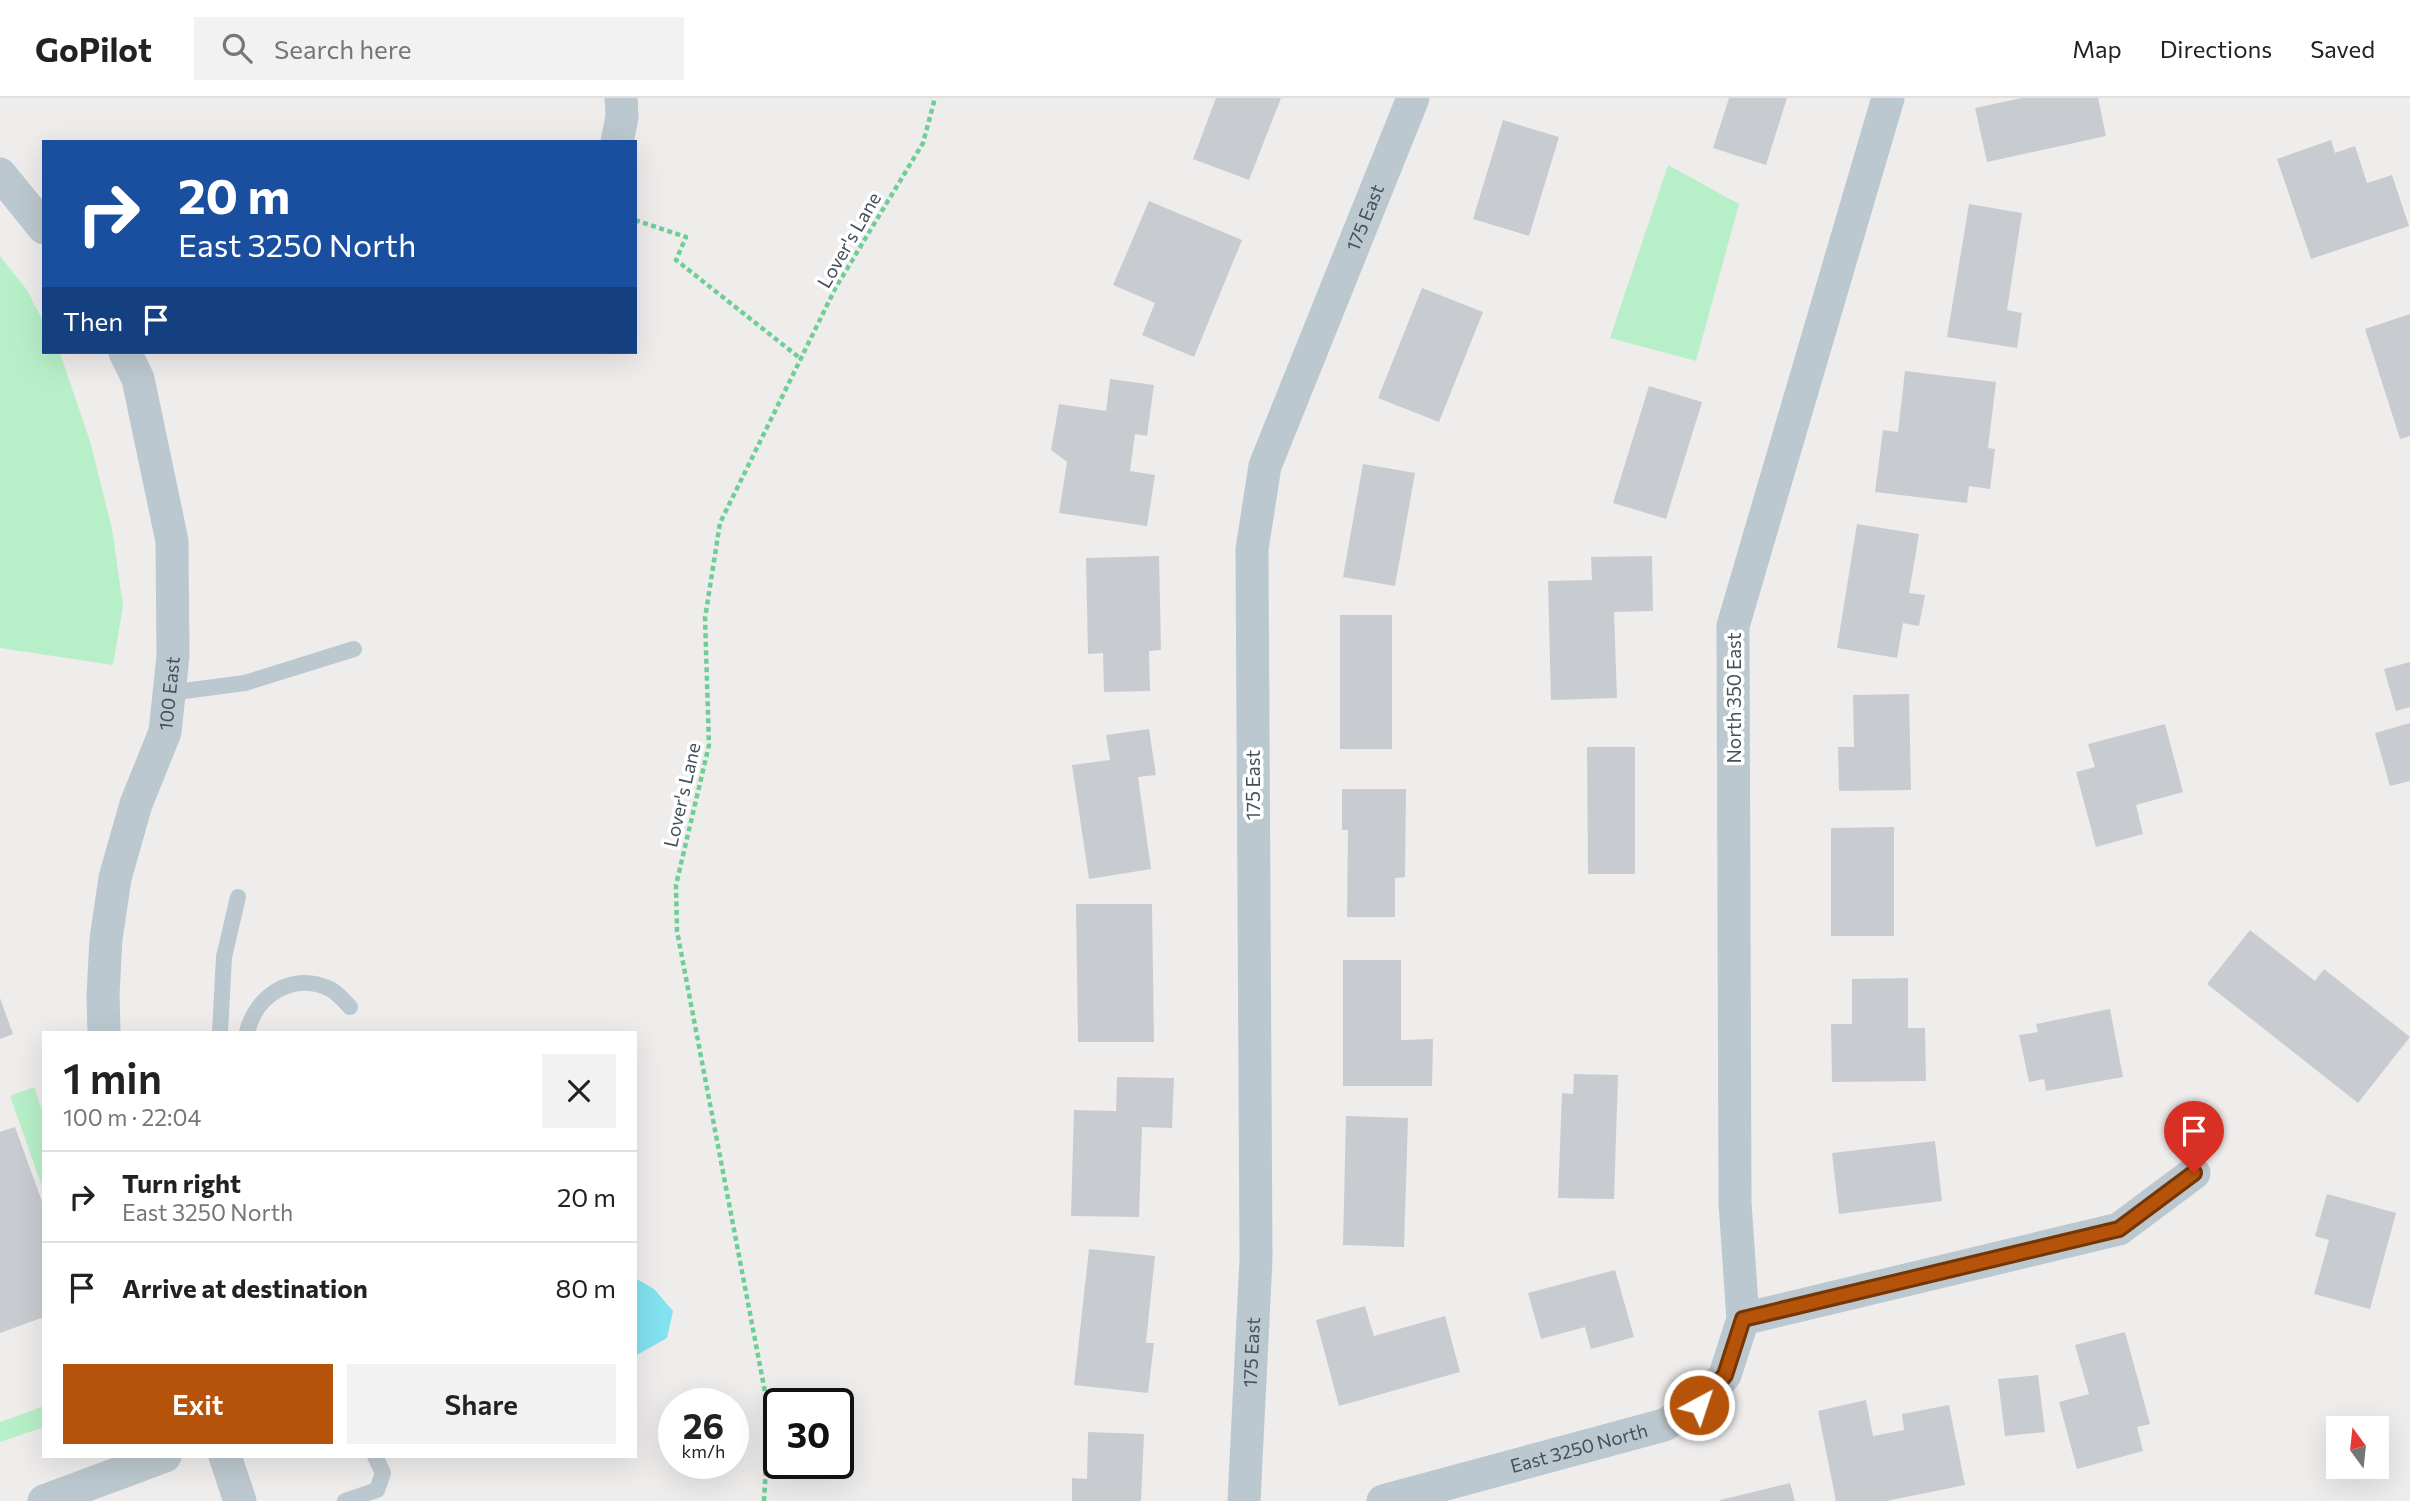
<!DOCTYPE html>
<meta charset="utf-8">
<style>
body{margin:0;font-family:Commissioner,sans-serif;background:#f2f2f2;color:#222;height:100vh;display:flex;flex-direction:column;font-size:26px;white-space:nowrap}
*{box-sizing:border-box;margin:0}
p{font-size:23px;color:#767676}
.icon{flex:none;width:38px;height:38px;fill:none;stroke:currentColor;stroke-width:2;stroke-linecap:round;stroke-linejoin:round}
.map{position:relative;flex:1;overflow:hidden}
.side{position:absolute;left:42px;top:933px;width:595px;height:427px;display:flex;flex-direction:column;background:#fff;border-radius:0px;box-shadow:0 7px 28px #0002}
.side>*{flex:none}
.guide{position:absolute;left:42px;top:42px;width:595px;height:214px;border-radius:0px;box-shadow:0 7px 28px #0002;background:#1a4fa0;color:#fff;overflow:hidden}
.needle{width:46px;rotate:345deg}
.controls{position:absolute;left:2326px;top:1318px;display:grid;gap:14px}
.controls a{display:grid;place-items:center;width:63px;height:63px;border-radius:0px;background:#fff;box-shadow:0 7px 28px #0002;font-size:35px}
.speed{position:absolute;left:658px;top:1290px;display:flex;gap:14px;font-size:35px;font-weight:700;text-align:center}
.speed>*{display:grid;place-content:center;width:91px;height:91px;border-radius:50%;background:#fff;box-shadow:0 7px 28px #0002;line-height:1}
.speed small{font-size:18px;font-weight:400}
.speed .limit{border:4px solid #111;border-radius:10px;background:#fff;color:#111}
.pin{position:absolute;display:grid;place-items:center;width:60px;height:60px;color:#fff;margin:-72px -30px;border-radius:50% 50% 50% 0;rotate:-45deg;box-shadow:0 0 7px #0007}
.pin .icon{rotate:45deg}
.me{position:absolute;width:77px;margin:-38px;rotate:40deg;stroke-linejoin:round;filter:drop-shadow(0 0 5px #0008)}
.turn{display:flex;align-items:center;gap:24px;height:147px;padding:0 21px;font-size:32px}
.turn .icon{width:91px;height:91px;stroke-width:2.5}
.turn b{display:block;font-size:49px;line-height:60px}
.then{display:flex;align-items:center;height:66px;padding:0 21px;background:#0003;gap:14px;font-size:26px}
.round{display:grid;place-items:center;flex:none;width:74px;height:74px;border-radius:0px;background:#f2f2f2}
.summary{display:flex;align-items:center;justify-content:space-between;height:119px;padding:0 21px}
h1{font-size:42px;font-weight:600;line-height:52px}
.button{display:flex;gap:14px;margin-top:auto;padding:14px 21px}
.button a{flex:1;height:80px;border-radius:0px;background:#b45309;color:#fff;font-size:28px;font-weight:600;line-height:80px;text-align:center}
.button a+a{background:#f2f2f2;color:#222}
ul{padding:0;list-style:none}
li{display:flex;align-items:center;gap:21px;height:91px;padding:0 21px;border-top:2px solid #e0e0e0}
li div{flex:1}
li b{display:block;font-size:26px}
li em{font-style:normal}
header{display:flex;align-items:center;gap:42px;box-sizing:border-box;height:98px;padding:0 35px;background:#fff;border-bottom:2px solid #e0e0e0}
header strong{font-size:33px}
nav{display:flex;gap:38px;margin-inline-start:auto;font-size:24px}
.search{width:490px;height:63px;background:#f2f2f2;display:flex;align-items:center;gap:18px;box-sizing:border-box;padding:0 24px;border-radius:0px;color:#767676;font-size:26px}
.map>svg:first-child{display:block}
.green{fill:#b7f0c8}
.water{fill:#82e2ef}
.building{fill:#c8ccd1}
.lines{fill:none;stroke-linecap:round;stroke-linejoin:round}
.path{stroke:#6ecf96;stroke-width:4.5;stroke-dasharray:5 3.5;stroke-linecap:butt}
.service{stroke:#bcc8cf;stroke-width:16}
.minor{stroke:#bcc8cf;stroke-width:33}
.route-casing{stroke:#753606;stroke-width:18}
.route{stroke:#b45309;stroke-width:12}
.labels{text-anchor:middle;stroke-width:7;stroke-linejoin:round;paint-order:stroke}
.street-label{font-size:19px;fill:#44515a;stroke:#fff}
</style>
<header>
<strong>GoPilot</strong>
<div class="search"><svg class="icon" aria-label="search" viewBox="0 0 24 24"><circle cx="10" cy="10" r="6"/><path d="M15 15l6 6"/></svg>Search here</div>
<nav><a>Map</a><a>Directions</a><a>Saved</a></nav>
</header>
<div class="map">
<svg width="2410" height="1403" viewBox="0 0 2410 1403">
<rect width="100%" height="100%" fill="#efecec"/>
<g class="green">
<path d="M1668,67L1739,106L1696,263L1610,240Z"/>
<path d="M0,158L27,192L44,225V254H59L61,258L90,343L112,431L123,508L113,567L0,550Z"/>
<path d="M34,989L44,1019V1094L10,998Z"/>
<path d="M44,1308V1329L0,1344V1324Z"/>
</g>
<path class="water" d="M635,1180L654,1191L673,1213L667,1240L635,1258Z"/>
<g class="building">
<path d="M1216,0H1281L1249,82L1193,61Z"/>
<path d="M1729,0H1787L1766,67L1713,50Z"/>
<path d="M2022,0H2098L2106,38L1987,64L1975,10Z"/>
<path d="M1503,22L1559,39L1529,138L1473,121Z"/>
<path d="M2331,42L2335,55L2355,48L2367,85L2392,77L2409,128L2311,161L2277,61Z"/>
<path d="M1149,103L1242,142L1194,259L1142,237L1155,205L1113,187Z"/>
<path d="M1969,106L2022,115L2007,212L2022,215L2017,250L1947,239Z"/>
<path d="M1422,190L1483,214L1439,324L1378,300Z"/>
<path d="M2410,216V338L2400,341L2365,231Z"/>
<path d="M1905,273L1996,284L1988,350L1995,351L1990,391L1969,388L1967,405L1875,394L1883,332L1898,334Z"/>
<path d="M1110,281L1154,287L1147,338L1135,336L1130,373L1155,377L1147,428L1059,415L1067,364L1051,352L1059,306L1106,313Z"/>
<path d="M1649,288L1702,304L1666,421L1613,405Z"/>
<path d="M1363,366L1415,375L1395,488L1343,479Z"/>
<path d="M1857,426L1919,436L1909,495L1925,497L1919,528L1903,525L1897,560L1837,550Z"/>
<path d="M1159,458L1161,552L1149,553L1150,593L1104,594L1103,555L1088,556L1086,460Z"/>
<path d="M1652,458L1653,513L1614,514L1617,600L1551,602L1548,483L1592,482L1591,459Z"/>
<rect x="1340" y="517" width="52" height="134"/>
<path d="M2410,564V609L2396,613L2384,571Z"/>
<path d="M1909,596L1911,692L1839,693L1838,649H1854L1853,597Z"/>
<path d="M2410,625V683L2390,688L2375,635Z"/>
<path d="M2165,626L2183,694L2136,707L2143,736L2096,749L2076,674L2095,669L2088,646Z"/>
<path d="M1149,631L1156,677L1138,679L1151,771L1089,781L1072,667L1110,662L1106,637Z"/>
<path d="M1587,649H1635V776H1588Z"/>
<path d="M1342,691H1406L1405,779L1395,780V819H1347L1348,732H1342Z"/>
<path d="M1894,729V838H1831V730Z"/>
<path d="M1076,806H1152L1154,944H1078Z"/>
<path d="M2250,832L2315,883L2324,871L2410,939L2358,1005L2207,886Z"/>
<path d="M1343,862H1401V942L1433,941L1432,988H1343Z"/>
<path d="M1908,880V930H1925L1926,983L1832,984L1831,926H1852V881Z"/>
<path d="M0,900L13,936L0,941Z"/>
<path d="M2110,911L2123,979L2046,993L2044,981L2029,984L2019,937L2038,934L2036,926Z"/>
<path d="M1574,976L1618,977L1614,1101L1558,1100L1562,995L1573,996Z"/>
<path d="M1117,979L1174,980L1172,1030L1142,1029L1139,1119L1071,1118L1074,1012L1116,1013Z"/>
<path d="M1346,1018L1408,1020L1404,1149L1343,1147Z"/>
<path d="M15,1029L44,1109V1219L0,1235V1034Z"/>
<path d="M1935,1043L1942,1103L1839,1116L1832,1055Z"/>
<path d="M2327,1096L2396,1115L2370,1211L2314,1196L2329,1142L2315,1138Z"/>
<path d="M1089,1151L1155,1158L1146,1245H1154L1148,1295L1074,1287Z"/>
<path d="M1615,1172L1634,1239L1591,1251L1585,1229L1541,1241L1528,1195Z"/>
<path d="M1365,1208L1374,1238L1445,1218L1460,1274L1339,1308L1316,1222Z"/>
<path d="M2125,1234L2150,1326L2137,1329L2143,1353L2077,1371L2059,1304L2089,1296L2075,1247Z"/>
<path d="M2038,1277L2045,1334L2005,1338L1998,1281Z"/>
<path d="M1866,1302L1873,1338L1904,1332L1902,1316L1949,1307L1965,1387L1886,1403H1836L1818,1313Z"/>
<path d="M1088,1334L1144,1336L1141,1403H1072V1380L1087,1381Z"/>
<path d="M1790,1385L1795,1403H1720V1402Z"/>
</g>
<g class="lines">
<g class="path">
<path d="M635,122L686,139L676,162L801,261"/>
<path d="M764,1403L769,1315L677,833L676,787L709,647L705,520L720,425L836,189L923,45L935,0"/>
</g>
<g class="service">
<path d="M169,595L245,585L354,551"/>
<path d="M220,934L224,859L238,799"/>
<path d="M247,934C256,897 293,873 330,891C338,895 344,903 350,909"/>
<path d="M345,1403L377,1392L383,1375L375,1358"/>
</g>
<g class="minor">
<path d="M617,44L622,19L621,0"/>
<path d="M0,76L44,130"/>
<path id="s1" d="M104,934L103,897L106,841L115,780L136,706L165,634L173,558L172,443L138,281L125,254"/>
<path d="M1743,1221L1735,1105L1733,528L1888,0"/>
<path d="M225,1358L240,1403"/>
<path d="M44,1403L165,1358"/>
<path id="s2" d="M1244,1403L1256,1161L1252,451L1265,368L1413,0"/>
<path id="s3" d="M1383,1403L1664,1327L1699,1307L1725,1277L1743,1221L2119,1131L2194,1075"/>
</g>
</g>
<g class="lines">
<defs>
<path id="route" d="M1699,1307L1725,1277L1743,1221L2119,1131L2194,1075"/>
</defs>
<use href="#route" class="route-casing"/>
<use href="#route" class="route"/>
</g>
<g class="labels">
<g class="street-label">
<text dy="7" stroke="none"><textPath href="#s2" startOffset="1304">175 East</textPath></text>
<text transform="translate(849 142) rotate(-60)" y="7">Lover's Lane</text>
<text dy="7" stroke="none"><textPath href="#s1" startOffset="348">100 East</textPath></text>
<text transform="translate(1734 600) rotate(-90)" y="7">North 350 East</text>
<text transform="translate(1253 687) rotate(-90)" y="7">175 East</text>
<text transform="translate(682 697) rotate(-77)" y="7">Lover's Lane</text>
<text dy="7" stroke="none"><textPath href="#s2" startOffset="149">175 East</textPath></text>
<text dy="7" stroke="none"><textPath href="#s3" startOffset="203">East 3250 North</textPath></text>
</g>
</g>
</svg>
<div class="controls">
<a><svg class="needle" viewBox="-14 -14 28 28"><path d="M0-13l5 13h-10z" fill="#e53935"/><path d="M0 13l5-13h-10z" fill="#767676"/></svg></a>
</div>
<div class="speed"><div>26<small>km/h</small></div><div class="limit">30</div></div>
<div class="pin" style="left:2194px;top:1075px;background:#d93025"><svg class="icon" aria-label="arrive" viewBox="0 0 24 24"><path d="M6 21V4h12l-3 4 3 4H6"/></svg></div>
<svg class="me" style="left:1699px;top:1307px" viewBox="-20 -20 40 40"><circle r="17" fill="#b45309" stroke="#fff" stroke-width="3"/><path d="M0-11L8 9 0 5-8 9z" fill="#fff"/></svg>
<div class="guide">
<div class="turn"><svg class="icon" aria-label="right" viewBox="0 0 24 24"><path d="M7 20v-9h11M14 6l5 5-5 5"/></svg><div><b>20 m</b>East 3250 North</div></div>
<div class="then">Then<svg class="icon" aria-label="arrive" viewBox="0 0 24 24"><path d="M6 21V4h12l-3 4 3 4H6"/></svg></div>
</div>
<section class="side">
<div class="summary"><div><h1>1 min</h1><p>100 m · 22:04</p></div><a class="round"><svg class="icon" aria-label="close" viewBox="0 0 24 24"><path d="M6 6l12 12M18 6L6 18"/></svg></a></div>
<ul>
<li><svg class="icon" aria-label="right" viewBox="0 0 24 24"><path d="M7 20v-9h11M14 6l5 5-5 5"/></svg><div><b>Turn right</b><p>East 3250 North</p></div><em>20 m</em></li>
<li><svg class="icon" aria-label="arrive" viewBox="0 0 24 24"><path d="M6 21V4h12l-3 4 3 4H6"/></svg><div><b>Arrive at destination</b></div><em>80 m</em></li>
</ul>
<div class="button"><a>Exit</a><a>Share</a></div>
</section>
</div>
